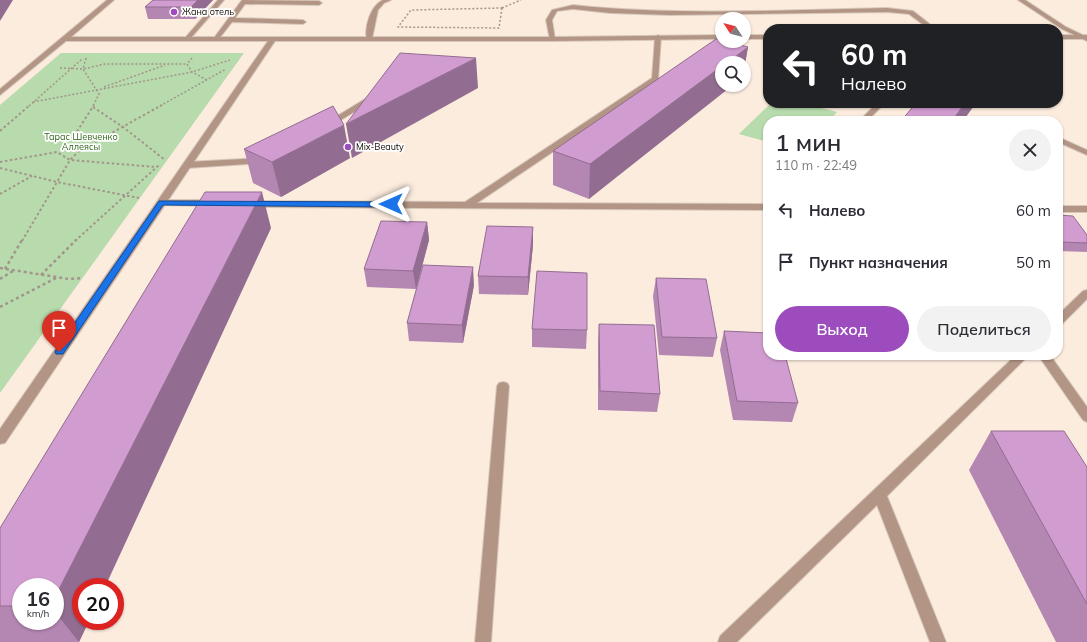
<!DOCTYPE html>
<html lang="ru">
<meta charset="utf-8">
<style>
body{margin:0;font-family:Mulish,sans-serif;background:#f2f2f3;color:#2b2b33;height:100vh;display:flex;flex-direction:column;font-size:15px;white-space:nowrap}
*{box-sizing:border-box;margin:0}
p{font-size:13px;color:#7c7c81}
.icon{flex:none;width:22px;height:22px;fill:none;stroke:currentColor;stroke-width:2;stroke-linecap:round;stroke-linejoin:round}
.map{position:relative;flex:1;overflow:hidden}
.side{position:absolute;left:763px;top:116px;width:300px;height:244px;display:flex;flex-direction:column;background:#fff;border-radius:16px;box-shadow:0 1px 3px #0004}
.side>*{flex:none}
.banner{position:absolute;left:763px;top:24px;width:300px;height:84px;border-radius:16px;box-shadow:0 1px 3px #0004;background:#202124;color:#fff;overflow:hidden}
.needle{width:26px;rotate:306deg}
.fabs{position:absolute;left:715px;top:12px;display:grid;gap:8px}
.fabs a{display:grid;place-items:center;width:36px;height:36px;border-radius:50%;background:#fff;box-shadow:0 1px 3px #0004;font-size:20px}
.speed{position:absolute;left:12px;top:578px;display:flex;gap:8px;font-size:20px;font-weight:700;text-align:center}
.speed>*{display:grid;place-content:center;width:52px;height:52px;border-radius:50%;background:#fff;box-shadow:0 1px 3px #0004;line-height:1}
.speed small{font-size:10px;font-weight:400}
.speed .limit{border:6px solid #d22;background:#fff;color:#111}
.pin{position:absolute;display:grid;place-items:center;width:34px;height:34px;color:#fff;margin:-41px -17px;border-radius:50% 50% 50% 0;rotate:-45deg;box-shadow:0 0 4px #0007}
.pin .icon{rotate:45deg}
.me{position:absolute;width:44px;margin:-22px;rotate:270deg;stroke-linejoin:round;filter:drop-shadow(0 0 3px #0008)}
.turn{display:flex;align-items:center;gap:14px;height:84px;padding:0 12px;font-size:18px}
.turn .icon{width:52px;height:52px;stroke-width:2.5}
.turn b{display:block;font-size:28px;line-height:34px}
.round{display:grid;place-items:center;flex:none;width:42px;height:42px;border-radius:21px;background:#f2f2f3}
.head{display:flex;align-items:center;justify-content:space-between;height:68px;padding:0 12px}
h1{font-size:24px;font-weight:600;line-height:30px}
.action{display:flex;gap:8px;margin-top:auto;padding:8px 12px}
.action a{flex:1;height:46px;border-radius:24px;background:#9c4cbc;color:#fff;font-size:16px;font-weight:600;line-height:46px;text-align:center}
.action a+a{background:#f2f2f3;color:#2b2b33}
ul{padding:0;list-style:none}
li{display:flex;align-items:center;gap:12px;height:52px;padding:0 12px}
li div{flex:1}
li b{display:block;font-size:15px}
li em{font-style:normal}
.map>svg:first-child{display:block}
.green{fill:#b8dbad}
.lines{fill:none;stroke-linecap:round;stroke-linejoin:round}
.service-casing{stroke:#d7c8bb;stroke-width:2}
.tertiary-casing{stroke:#d7c8bb;stroke-width:2}
.path-far2{stroke:#a2958a;stroke-width:1.5;stroke-dasharray:2 2;stroke-linecap:butt}
.path-far1{stroke:#a2958a;stroke-width:2;stroke-dasharray:2.5 2.5;stroke-linecap:butt}
.path{stroke:#a2958a;stroke-width:2.5;stroke-dasharray:3 3;stroke-linecap:butt}
.service{fill:#b29585;fill-rule:evenodd}
.tertiary{fill:#b29585;fill-rule:evenodd}
.wall{fill:#b486b2;fill-rule:evenodd}
.shaded-wall{fill:#926d91}
.building{fill:#d19ccf;stroke:#926d91}
.route{fill:#1a73e8;stroke:#114b97}
.poi-dot{fill:#9c4cbc;stroke:#fff;stroke-width:1.5}
.labels{text-anchor:middle;stroke-width:3.5;stroke-linejoin:round;paint-order:stroke}
.far-poi-label{font-size:9px;fill:#130b04;stroke:#fff;text-anchor:start}
.far-park-label{font-size:9px;fill:#306618;stroke:#fff}
</style>
<div class="map">
<svg width="1087" height="642" viewBox="0 0 1087 642">
<rect width="100%" height="100%" fill="#fcecde"/>
<g class="green">
<path d="M61,53H244L0,393V105Z"/>
<path d="M771,103H803L837,112L829,121H768V142L739,134Z"/>
</g>
<g class="lines">
<defs>
<g id="service">
<path d="M218,0H224L189,40H185V38Z"/>
<path d="M242,0L319,1L322,3L319,5L245,4L235,18L303,20L306,22L303,24L232,22L218,40H214V38Z"/>
<path d="M383,0H391L384,3L378,10L372,39L367,40C364,28 370,6 383,0Z"/>
<path d="M1018,0H1025L1066,27L1087,37V41L1062,29Z"/>
<path d="M573,5C677,16 783,10 887,8L913,11L936,29H929L909,14L887,12L670,15L610,13L573,9L557,11L552,20L555,39L550,40L546,20L552,10Z"/>
<path d="M658,35L661,37L658,81L477,203L768,204V210L251,207L246,204L251,201L465,202L652,78L655,37Z"/>
<path d="M370,96H373L377,98L331,126H325L324,124Z"/>
<path d="M877,103H885L867,121H859Z"/>
<path d="M1058,137L1087,150V155L1058,142Z"/>
<path d="M262,158L266,161L265,163L187,168L183,165L187,162Z"/>
<path d="M161,200H213L218,203L213,206L158,205L156,203Z"/>
<rect x="1058" y="206" width="29" height="6"/>
<path d="M1087,290V299L1062,324L1058,325V315L1083,291Z"/>
<path d="M1016,355H1029L887,496L946,642H930L877,505L737,642H718L720,636Z"/>
<path d="M1038,355H1050L1087,407V422L1083,420Z"/>
<path d="M503,382L507,383L509,386L491,642H475L497,386L499,383Z"/>
</g>
<g id="tertiary">
<path d="M107,0H114L71,37H552L722,35V39L552,41H275L5,443L0,444V429L268,41H66L0,95V89Z"/>
<rect x="744" y="35" width="24" height="4"/>
<rect x="1058" y="35" width="29" height="4"/>
</g>
</defs>
<use href="#service" class="service-casing"/>
<use href="#tertiary" class="tertiary-casing"/>
<g class="path-far2">
<path d="M502,8L499,28L398,27L411,10Z"/>
<path d="M502,8L521,0"/>
<path d="M954,27L1029,28"/>
<path d="M86,58L83,69L99,94L93,106"/>
<path d="M192,58L187,64L192,72L207,80"/>
<path d="M60,68L83,69L105,64H187"/>
<path d="M104,87L165,65"/>
<path d="M33,102L192,72L230,60"/>
<path d="M29,106L82,59"/>
<path d="M160,106L226,69"/>
</g>
<g class="path-far1">
<path d="M93,107L123,127L165,160"/>
<path d="M0,131L30,105"/>
<path d="M79,151L76,133L94,105"/>
<path d="M0,162L57,152L70,160L156,167"/>
<path d="M0,168L57,182L139,198"/>
<path d="M0,194L32,176"/>
<path d="M22,241L70,160L79,151L162,105"/>
<path d="M75,241L159,165"/>
</g>
<g class="path">
<path d="M0,268L69,279L83,278"/>
<path d="M5,269L22,240"/>
<path d="M41,275L76,240"/>
<path d="M0,279L13,271"/>
<path d="M0,307L58,277"/>
</g>
<use href="#service" class="service"/>
<use href="#tertiary" class="tertiary"/>
</g>
<g class="wall">
<path d="M153,0H213L195,19H148L145,7Z"/>
<path d="M748,47L744,70V63L589,199L553,185V151Z"/>
<path d="M244,149L350,158L281,197L253,183Z"/>
<path d="M1058,215L1087,235V252L1058,251Z"/>
<path d="M427,222L429,240L416,289L367,287L364,269Z"/>
<path d="M271,228L81,621H89L79,642H0V528ZM21,587H55V621H21Z"/>
<path d="M533,245L528,295L479,294L478,276Z"/>
<path d="M656,278L717,338L713,357L659,355L653,296Z"/>
<path d="M474,285L463,343L409,341L407,323Z"/>
<path d="M599,324L660,394L657,412L598,410V342Z"/>
<path d="M532,329L587,330L586,349L532,347Z"/>
<path d="M724,331L798,403L792,422L733,420L720,350Z"/>
<path d="M991,431L1087,467V642H1056L969,470Z"/>
</g>
<g class="shaded-wall">
<path d="M0,0H13L0,21Z"/>
<path d="M198,0H213L195,19L191,7Z"/>
<path d="M748,47L744,70V63H727Z"/>
<path d="M476,58L478,88L352,158L346,124Z"/>
<path d="M722,66V85H733L589,199L590,164Z"/>
<path d="M965,103H976L963,121H952Z"/>
<path d="M344,125L350,158L281,197L272,162Z"/>
<path d="M262,192L271,228L105,587H81V621H89L79,642L55,612V597Z"/>
<path d="M427,222L429,240L416,289L413,271Z"/>
<path d="M533,227V245L528,295V277Z"/>
<path d="M473,267L474,285L463,343L462,325Z"/>
</g>
<g class="building">
<path d="M153,0H198L191,7H145Z"/>
<path d="M716,39L748,47L727,63H722V66L590,164L553,151Z"/>
<path d="M400,53L476,58L346,124Z"/>
<path d="M916,103H965L952,121H901Z"/>
<path d="M333,106L344,125L272,162L244,149Z"/>
<path d="M205,192H262L55,597V587H21V606H0V528Z"/>
<path d="M1058,215L1073,216L1087,235V243L1060,242L1058,238Z"/>
<path d="M381,221L427,222L413,271L364,269Z"/>
<path d="M487,226L533,227L528,277L478,276Z"/>
<path d="M423,265L473,267L462,325L407,323Z"/>
<path d="M537,271L587,273V330L532,329Z"/>
<path d="M656,278L706,279L717,338L662,337Z"/>
<path d="M599,324L654,325L660,394L600,391Z"/>
<path d="M724,331L768,333V355H785L798,403L737,401Z"/>
<path d="M991,431H1064L1087,467V604Z"/>
</g>
<path class="route" d="M159,201L391,202L394,204L391,207L163,205L63,354H56L55,352L56,350Z"/>
<g class="poi-dot">
<circle cx="174" cy="12" r="4"/>
<circle cx="348" cy="147" r="4"/>
</g>
<g class="labels">
<g class="far-poi-label">
<text x="182" y="15">Жана отель</text>
<text x="356" y="150">Mix-Beauty</text>
</g>
<g class="far-park-label">
<text x="81" y="140">Тарас Шевченко<tspan x="81" dy="10">Аллеясы</tspan></text>
</g>
</g>
</svg>
<div class="fabs">
<a><svg class="needle" viewBox="-14 -14 28 28"><path d="M0-13l5 13h-10z" fill="#e53935"/><path d="M0 13l5-13h-10z" fill="#7c7c81"/></svg></a>
<a><svg class="icon" aria-label="search" viewBox="0 0 24 24"><circle cx="10" cy="10" r="6"/><path d="M15 15l6 6"/></svg></a>
</div>
<div class="speed"><div>16<small>km/h</small></div><div class="limit">20</div></div>
<div class="pin" style="left:59px;top:352px;background:#d93025"><svg class="icon" aria-label="arrive" viewBox="0 0 24 24"><path d="M6 21V4h12l-3 4 3 4H6"/></svg></div>
<svg class="me" style="left:391px;top:204px" viewBox="-20 -20 40 40"><path d="M0-17L14 15 0 8-14 15z" fill="#1a73e8" stroke="#fff" stroke-width="4"/></svg>
<div class="banner">
<div class="turn"><svg class="icon" aria-label="left" viewBox="0 0 24 24"><path d="M17 20v-9H6M10 6l-5 5 5 5"/></svg><div><b>60 m</b>Налево</div></div>
</div>
<section class="side">
<div class="head"><div><h1>1 мин</h1><p>110 m · 22:49</p></div><a class="round"><svg class="icon" aria-label="close" viewBox="0 0 24 24"><path d="M6 6l12 12M18 6L6 18"/></svg></a></div>
<ul>
<li><svg class="icon" aria-label="left" viewBox="0 0 24 24"><path d="M17 20v-9H6M10 6l-5 5 5 5"/></svg><div><b>Налево</b></div><em>60 m</em></li>
<li><svg class="icon" aria-label="arrive" viewBox="0 0 24 24"><path d="M6 21V4h12l-3 4 3 4H6"/></svg><div><b>Пункт назначения</b></div><em>50 m</em></li>
</ul>
<div class="action"><a>Выход</a><a>Поделиться</a></div>
</section>
</div>
